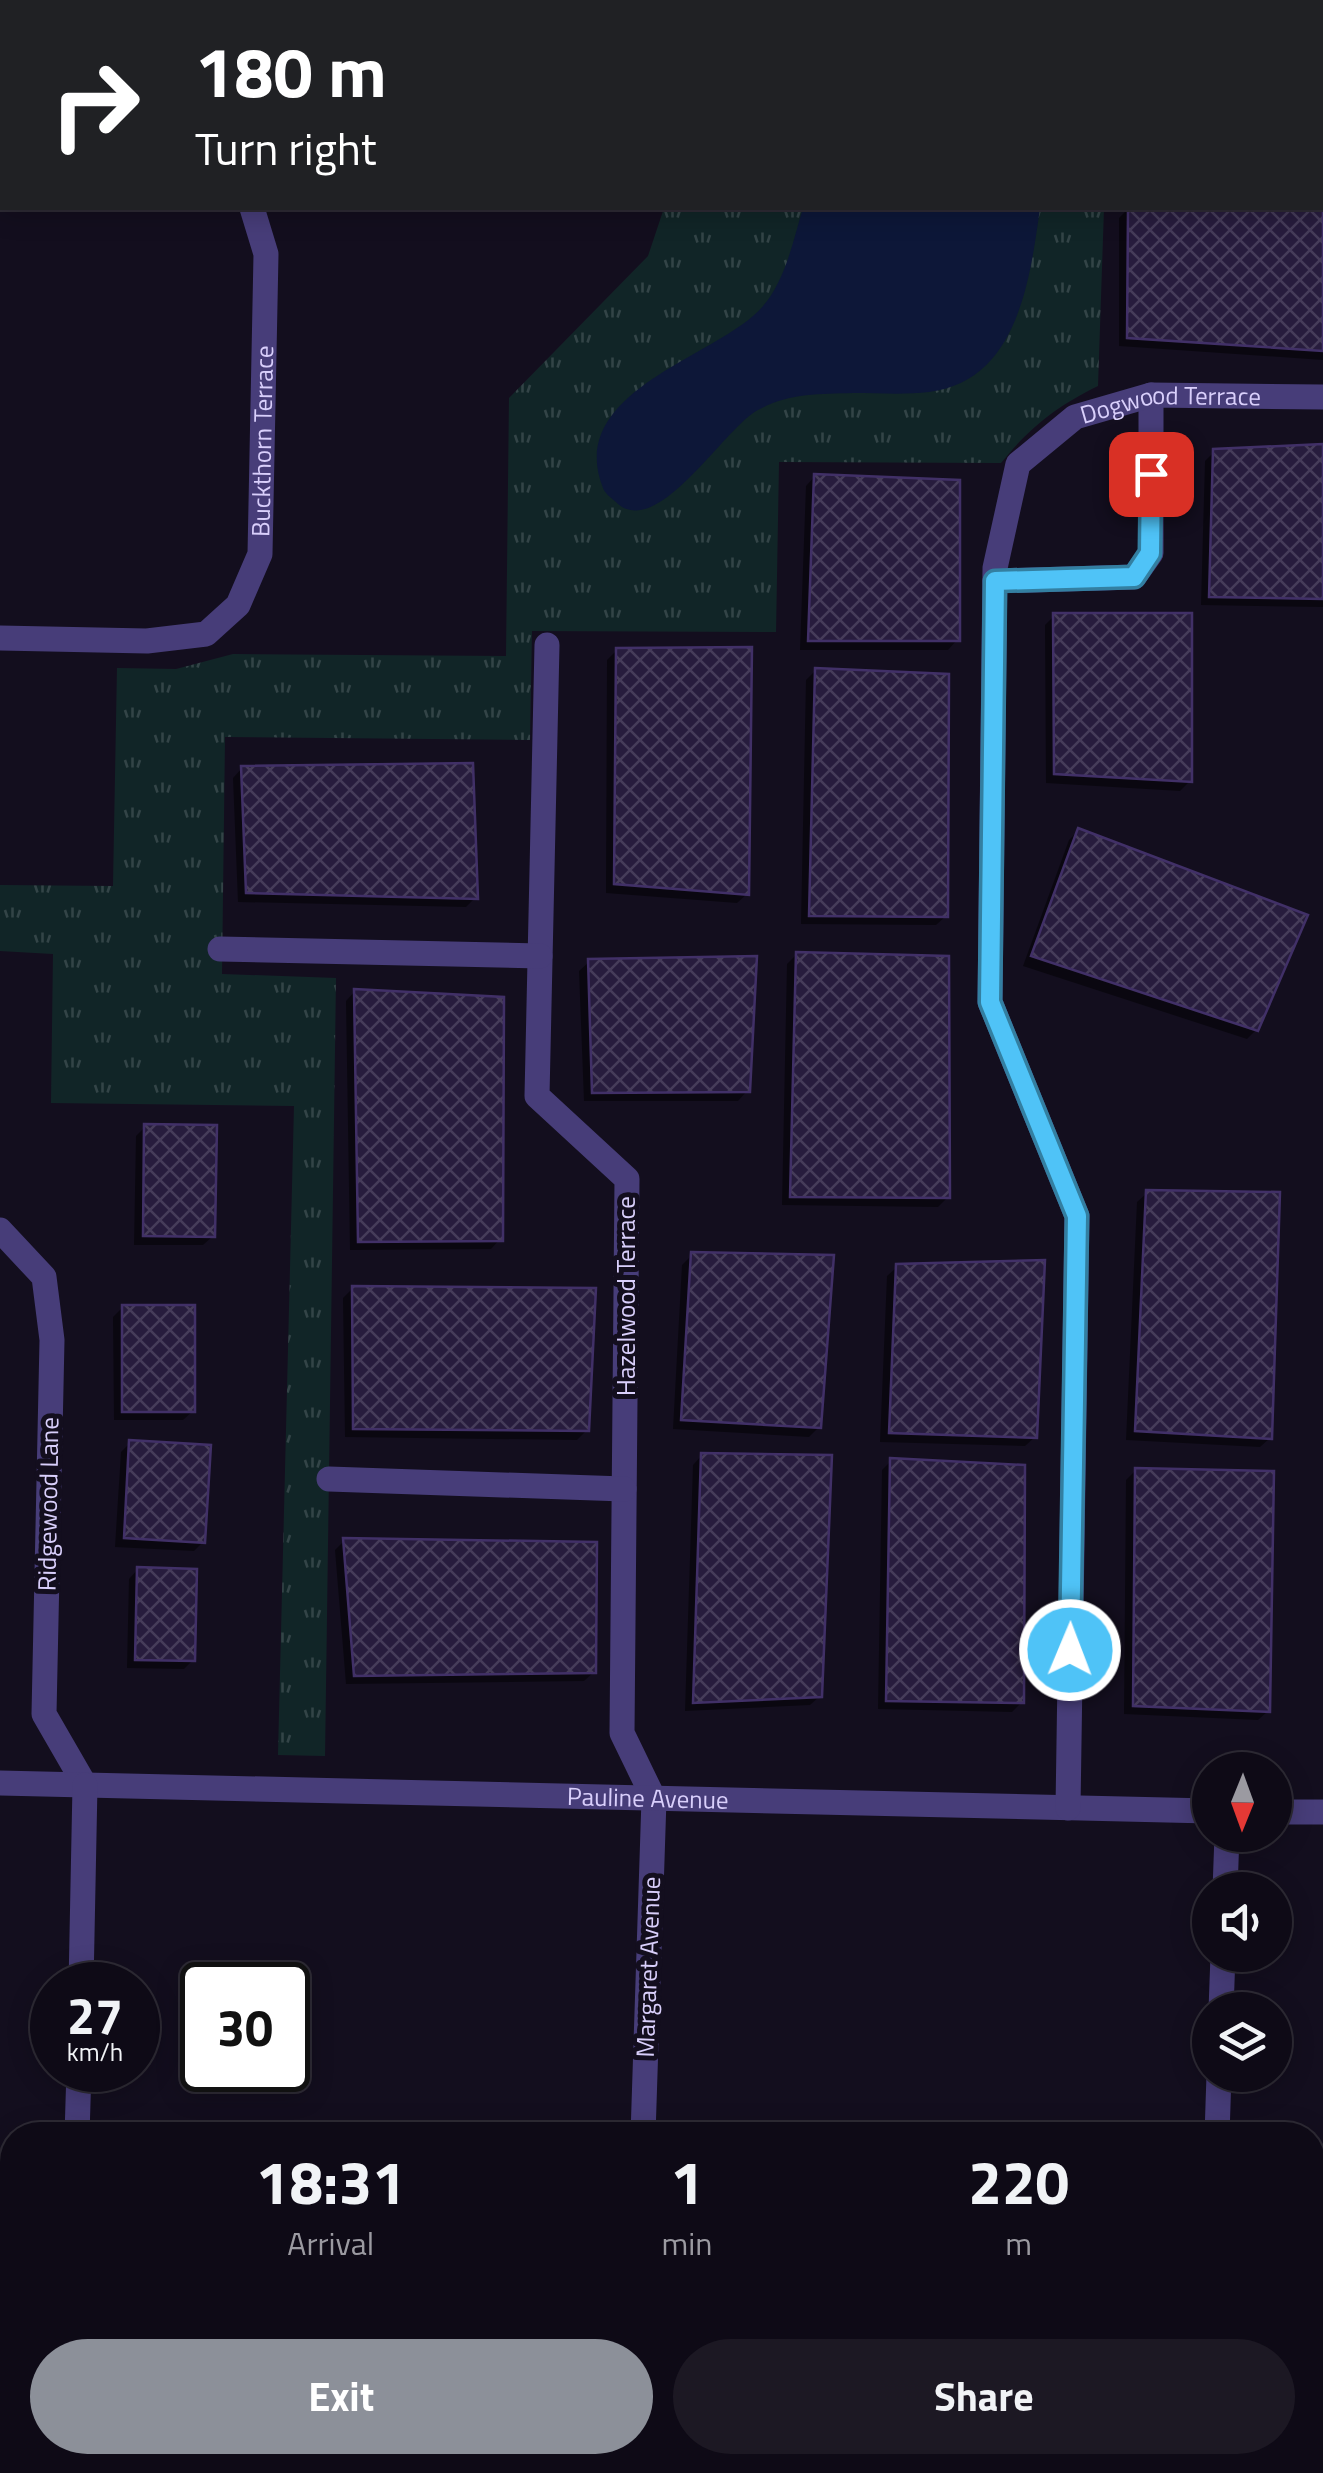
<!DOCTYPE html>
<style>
body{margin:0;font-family:"Titillium Web",sans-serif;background:#1c1823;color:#f1f3f6;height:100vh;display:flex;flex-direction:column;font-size:38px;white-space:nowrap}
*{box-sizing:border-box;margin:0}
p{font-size:32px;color:#9b9aa1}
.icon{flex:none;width:55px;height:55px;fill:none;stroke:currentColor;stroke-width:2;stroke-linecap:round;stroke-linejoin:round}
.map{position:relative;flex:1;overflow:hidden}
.drawer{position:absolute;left:0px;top:2122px;width:1325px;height:352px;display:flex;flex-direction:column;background:#0e0a16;border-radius:40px 40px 0 0;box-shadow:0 5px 25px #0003,0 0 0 2px #2e2b35}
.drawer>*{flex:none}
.guide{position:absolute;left:0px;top:0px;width:1325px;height:210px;box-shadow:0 5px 25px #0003,0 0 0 2px #2e2b35;background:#202124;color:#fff;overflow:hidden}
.needle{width:65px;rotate:181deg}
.tools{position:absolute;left:1192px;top:1752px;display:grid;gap:20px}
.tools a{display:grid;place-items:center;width:100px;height:100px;border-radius:50%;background:#0e0a16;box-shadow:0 5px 25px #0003,0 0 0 2px #2e2b35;font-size:50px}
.speed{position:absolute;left:30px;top:1962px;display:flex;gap:20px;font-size:50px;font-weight:700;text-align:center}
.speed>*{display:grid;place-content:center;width:130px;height:130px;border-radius:50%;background:#0e0a16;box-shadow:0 5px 25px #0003,0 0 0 2px #2e2b35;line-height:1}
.speed small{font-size:25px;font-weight:400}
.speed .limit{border:5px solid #111;border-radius:15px;background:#fff;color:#111}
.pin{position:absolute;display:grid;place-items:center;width:85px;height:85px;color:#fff;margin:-42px;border-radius:20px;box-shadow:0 5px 15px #0006}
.me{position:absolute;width:110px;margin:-55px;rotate:1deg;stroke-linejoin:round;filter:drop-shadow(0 0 8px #0008)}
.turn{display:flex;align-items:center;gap:35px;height:210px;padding:0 30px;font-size:45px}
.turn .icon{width:130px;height:130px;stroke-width:2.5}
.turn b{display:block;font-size:70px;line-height:85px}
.eta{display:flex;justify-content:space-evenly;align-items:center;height:170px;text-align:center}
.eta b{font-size:60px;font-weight:700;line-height:70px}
.action{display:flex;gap:20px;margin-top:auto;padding:20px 30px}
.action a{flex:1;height:115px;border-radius:60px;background:#8c9099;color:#fff;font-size:40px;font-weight:700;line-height:115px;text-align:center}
.action a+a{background:#1c1823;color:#f1f3f6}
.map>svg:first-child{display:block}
.grass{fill:url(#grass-tufts)}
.water{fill:#0d1738}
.shadow{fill:#0007}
.building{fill:url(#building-cross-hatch);stroke:#413067;stroke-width:2.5}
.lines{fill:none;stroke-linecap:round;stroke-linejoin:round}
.minor{stroke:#473d79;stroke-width:25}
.route-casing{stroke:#337fa1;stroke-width:25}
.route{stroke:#4fc3f7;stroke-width:18}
.labels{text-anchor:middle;stroke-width:10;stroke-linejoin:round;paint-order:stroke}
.street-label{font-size:25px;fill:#d9cffb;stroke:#130e1e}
</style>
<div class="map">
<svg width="1323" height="2473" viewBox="0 0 1323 2473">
<defs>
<pattern id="grass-tufts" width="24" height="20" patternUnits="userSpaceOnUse" patternTransform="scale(2.5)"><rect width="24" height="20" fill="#112527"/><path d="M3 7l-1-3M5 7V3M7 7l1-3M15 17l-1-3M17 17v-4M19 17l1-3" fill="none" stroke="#334447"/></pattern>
<pattern id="building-cross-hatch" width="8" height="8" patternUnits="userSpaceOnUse" patternTransform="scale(2.5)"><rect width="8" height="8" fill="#271c3d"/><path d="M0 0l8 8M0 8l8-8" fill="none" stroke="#463c5a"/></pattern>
</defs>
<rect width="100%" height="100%" fill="#130e1e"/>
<path class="grass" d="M664,208H1104L1098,386C1057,406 1030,427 1001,463L779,462L776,632L532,631L530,740L225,737L222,974L336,978L325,1756L278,1755L294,1106L51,1103L53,954L0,951V885L113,886L117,668L176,669L233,654L506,656L509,398L648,256Z"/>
<path class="water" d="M803,208H1040C1030,279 1018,381 929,392C904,395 878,393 853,393C818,394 789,393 758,410C724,428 659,538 618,504C613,499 605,494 603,488C566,396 703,360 753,316C784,290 792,244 803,208Z"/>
<g class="shadow">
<path d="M1129,208L1323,210V360L1119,346V218Z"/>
<path d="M1323,446V607L1201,605L1205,461L1214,452Z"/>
<path d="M815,476L957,640L948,650H800L806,486Z"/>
<path d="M1054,616L1190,781L1180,791L1046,783L1045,625Z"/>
<path d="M617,650L747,894L737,903L606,893L607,660Z"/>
<path d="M816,670L946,916L936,925L801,924L806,680Z"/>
<path d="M242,768L475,898L466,907L238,902L233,778Z"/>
<path d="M1078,831L1256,1030L1247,1039L1023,966L1069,840Z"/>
<path d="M797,954L948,1197L938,1207L782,1205L787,964Z"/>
<path d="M589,962L747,1091L738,1101H584L579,971Z"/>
<path d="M355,991L500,1239L491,1249L350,1250L346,1001Z"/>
<path d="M145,1127L213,1236L203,1245H134L136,1136Z"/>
<path d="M1147,1193L1270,1438L1260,1447L1126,1440L1137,1202Z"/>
<path d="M692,1255L819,1427L809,1437L673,1429L682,1265Z"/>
<path d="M897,1267L1035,1437L1025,1446L880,1442L887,1276Z"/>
<path d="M353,1288L587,1430L577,1440L345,1437L343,1298Z"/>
<path d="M123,1307L193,1411L183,1420H114L113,1317Z"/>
<path d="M130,1443L203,1542L194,1551L115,1547L121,1452Z"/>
<path d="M702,1455L820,1696L810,1705L685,1711L693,1465Z"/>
<path d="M891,1461L1022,1702L1012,1712L878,1709L882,1470Z"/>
<path d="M1136,1470L1268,1711L1258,1720L1124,1714L1126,1480Z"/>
<path d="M344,1541L594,1672L584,1681L346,1684L335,1550Z"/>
<path d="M138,1569L193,1660L184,1669L127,1668L129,1579Z"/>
</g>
<g class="building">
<path d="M1323,207V351L1127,338L1128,208Z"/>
<path d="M1323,444V599L1209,597L1213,449Z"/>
<path d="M814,474L960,480V641H808Z"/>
<path d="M1053,613H1192V782L1054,774Z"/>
<path d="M752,647L749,895L614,884L616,648Z"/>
<path d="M815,668L949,674L948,917L809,916Z"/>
<path d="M473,763L478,899L246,893L241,766Z"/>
<path d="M1078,828L1308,915L1258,1031L1031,956Z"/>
<path d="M796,952L949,956L950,1198L790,1197Z"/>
<path d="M757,956L750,1092L592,1093L588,959Z"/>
<path d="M354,989L504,997L503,1241L358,1242Z"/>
<path d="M144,1124L217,1125L215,1237L143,1236Z"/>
<path d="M1146,1190L1280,1192L1272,1439L1135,1431Z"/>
<path d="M691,1252L834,1255L821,1428L681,1420Z"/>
<path d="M1045,1260L1037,1438L889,1433L896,1264Z"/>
<path d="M352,1286L596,1288L589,1431L353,1429Z"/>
<rect x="122" y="1305" width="73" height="107"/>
<path d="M129,1440L211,1445L205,1543L124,1538Z"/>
<path d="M701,1453L832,1455L822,1697L693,1703Z"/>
<path d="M890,1458L1025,1465L1024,1703L886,1701Z"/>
<path d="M1135,1468L1274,1471L1270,1712L1133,1706Z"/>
<path d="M343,1538L597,1542L596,1673L354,1676Z"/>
<path d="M137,1567L197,1569L195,1661L135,1660Z"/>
</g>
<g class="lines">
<g class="minor">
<path d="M0,149H2"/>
<path d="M995,581L1134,577L1151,553V395"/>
<path id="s1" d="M0,638L147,641L206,634L238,605L260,554L266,254L252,208"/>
<path d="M547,645L537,1096L627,1179L622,1733L654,1799L643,2135"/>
<path d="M220,949L540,956"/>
<path d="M0,1230L44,1277L52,1340L44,1714L85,1785"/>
<path d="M329,1479L624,1489"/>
<path id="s2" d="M0,1783L1210,1811"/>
<path id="s3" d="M1068,1808L1077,1216L990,1002L995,568L1018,464L1075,417L1151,395L1323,397"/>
<path d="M1275,1812H1323"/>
<path d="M1225,1890L1227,1835"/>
<path d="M81,1985L85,1785"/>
<path d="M1221,2010L1223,1955"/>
<path d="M77,2135L79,2070"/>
<path d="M1217,2135L1219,2075"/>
<path d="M69,2473L70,2462"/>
<path d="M633,2473V2462"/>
<path d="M1205,2473L1206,2462"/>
</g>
</g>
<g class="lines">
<defs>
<path id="route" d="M1070,1650L1077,1216L990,1002L995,581L1134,577L1150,553L1151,474"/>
</defs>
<use href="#route" class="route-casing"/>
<use href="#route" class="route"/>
</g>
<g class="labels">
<g class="street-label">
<text dy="9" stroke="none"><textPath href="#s3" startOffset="1535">Dogwood Terrace</textPath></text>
<text dy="9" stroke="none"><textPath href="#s1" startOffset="418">Buckthorn Terrace</textPath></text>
<text transform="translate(626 1296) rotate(-90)" y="9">Hazelwood Terrace</text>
<text transform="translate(48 1504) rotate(-89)" y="9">Ridgewood Lane</text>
<text dy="9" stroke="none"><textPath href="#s2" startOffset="648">Pauline Avenue</textPath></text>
<text transform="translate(648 1967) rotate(-88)" y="9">Margaret Avenue</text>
</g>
</g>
</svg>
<div class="tools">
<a><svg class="needle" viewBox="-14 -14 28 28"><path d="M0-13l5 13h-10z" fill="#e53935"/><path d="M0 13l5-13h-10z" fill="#9b9aa1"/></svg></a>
<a><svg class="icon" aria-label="sound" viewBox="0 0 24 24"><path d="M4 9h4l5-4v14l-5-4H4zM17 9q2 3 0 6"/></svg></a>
<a><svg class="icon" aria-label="layers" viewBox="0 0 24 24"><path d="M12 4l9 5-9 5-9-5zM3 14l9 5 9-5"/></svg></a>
</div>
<div class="speed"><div>27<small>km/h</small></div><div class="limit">30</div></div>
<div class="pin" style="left:1151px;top:474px;background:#d93025"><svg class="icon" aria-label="arrive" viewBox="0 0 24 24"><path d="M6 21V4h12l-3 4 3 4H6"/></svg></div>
<svg class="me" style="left:1070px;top:1650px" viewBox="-20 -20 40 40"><circle r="17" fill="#4fc3f7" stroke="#fff" stroke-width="3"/><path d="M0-11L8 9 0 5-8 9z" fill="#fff"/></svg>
<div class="guide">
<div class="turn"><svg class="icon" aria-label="right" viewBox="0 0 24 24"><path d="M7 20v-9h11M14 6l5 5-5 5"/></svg><div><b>180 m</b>Turn right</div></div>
</div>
<section class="drawer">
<div class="eta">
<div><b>18:31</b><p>Arrival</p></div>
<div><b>1</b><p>min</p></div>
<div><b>220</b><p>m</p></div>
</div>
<div class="action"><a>Exit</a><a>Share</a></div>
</section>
</div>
